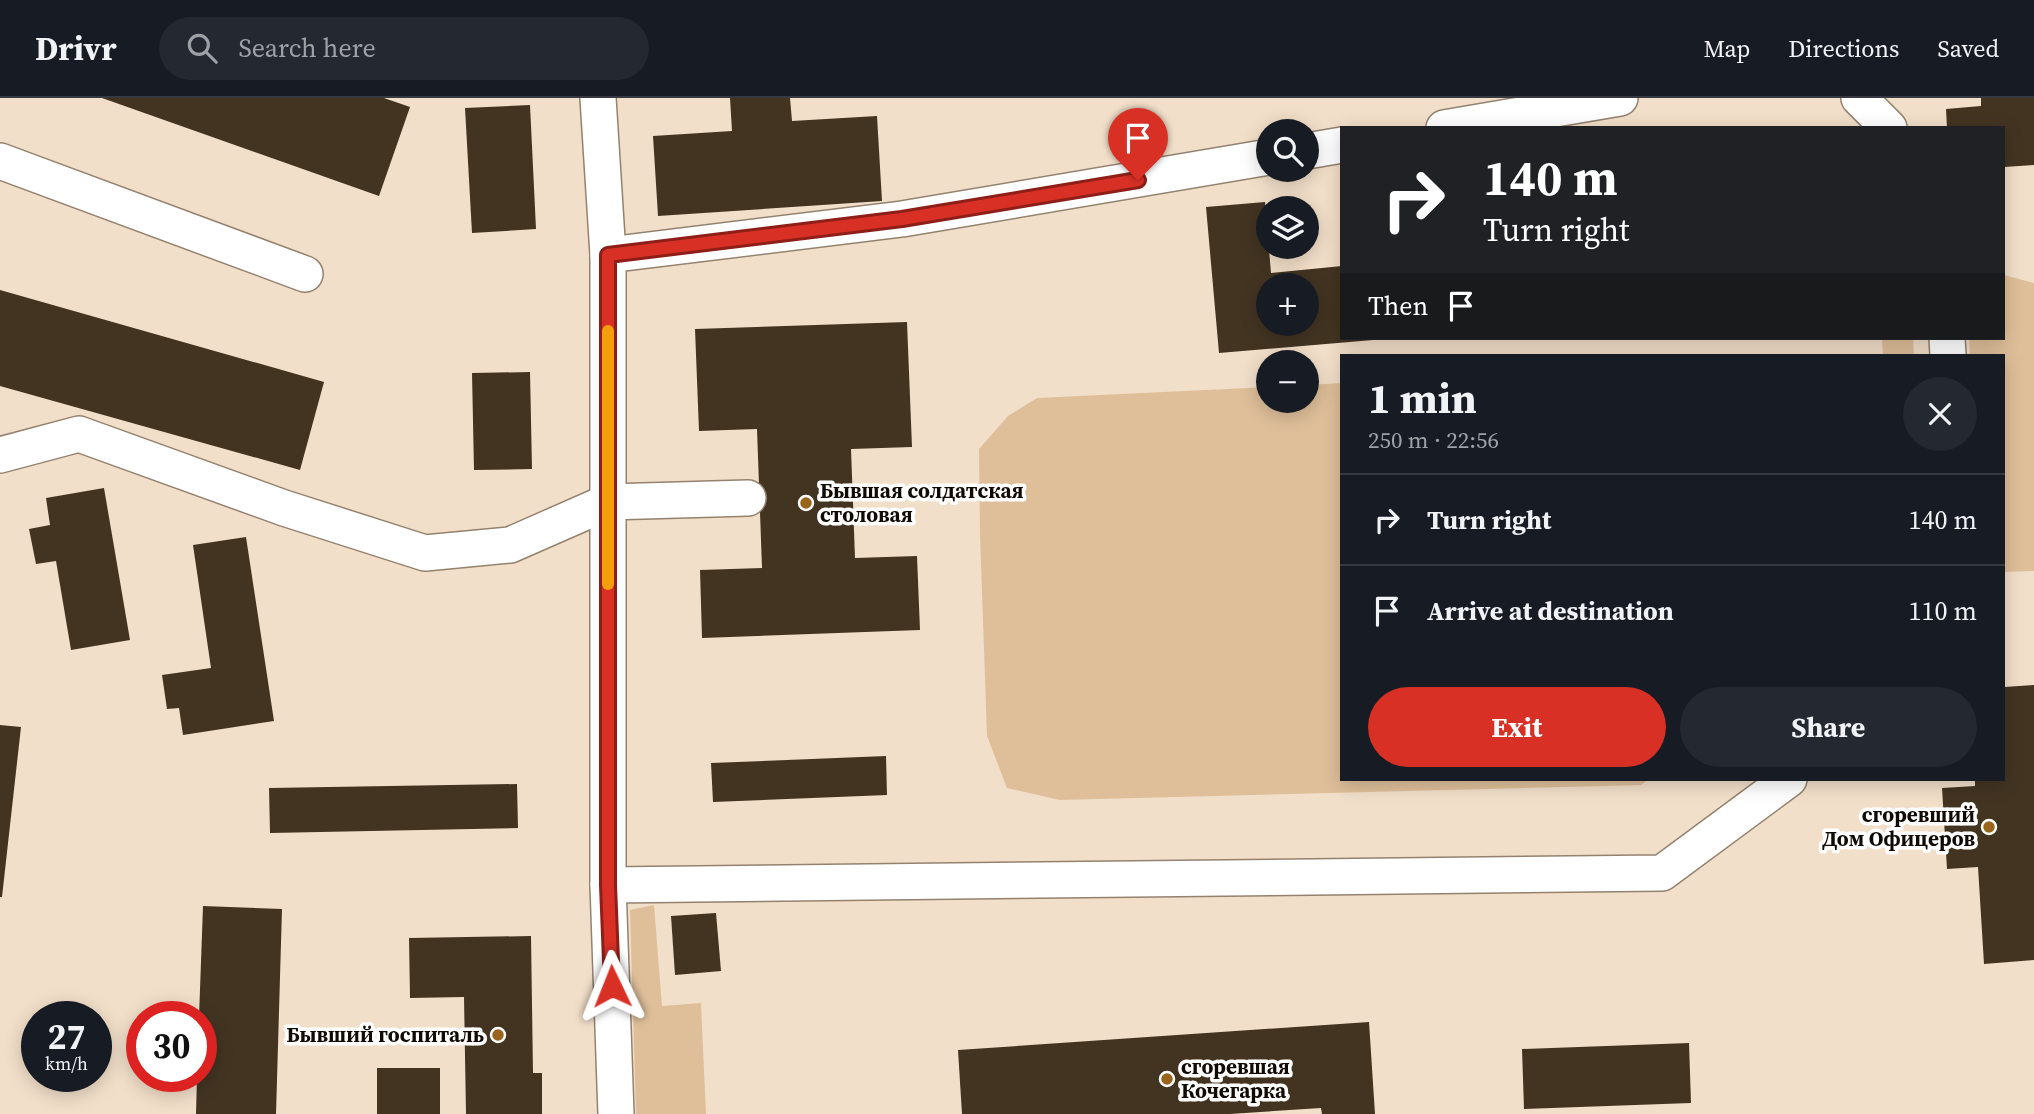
<!DOCTYPE html>
<meta charset="utf-8">
<style>
body{margin:0;font-family:"Source Serif 4",serif;background:#242831;color:#f1f3f6;height:100vh;display:flex;flex-direction:column;font-size:26px;white-space:nowrap}
*{box-sizing:border-box;margin:0}
p{font-size:23px;color:#9ea1a6}
.icon{flex:none;width:38px;height:38px;fill:none;stroke:currentColor;stroke-width:2;stroke-linecap:round;stroke-linejoin:round}
.map{position:relative;flex:1;overflow:hidden}
.side{position:absolute;left:1340px;top:256px;width:665px;height:427px;display:flex;flex-direction:column;background:#171b24;border-radius:0px;box-shadow:0 4px 18px #0003}
.side>*{flex:none}
.top-card{position:absolute;left:1340px;top:28px;width:665px;height:214px;border-radius:0px;box-shadow:0 4px 18px #0003;background:#202124;color:#fff;overflow:hidden}
.buttons{position:absolute;left:1256px;top:21px;display:grid;gap:14px}
.buttons a{display:grid;place-items:center;width:63px;height:63px;border-radius:50%;background:#171b24;box-shadow:0 4px 18px #0003;font-size:35px}
.speed{position:absolute;left:21px;top:903px;display:flex;gap:14px;font-size:35px;font-weight:700;text-align:center}
.speed>*{display:grid;place-content:center;width:91px;height:91px;border-radius:50%;background:#171b24;box-shadow:0 4px 18px #0003;line-height:1}
.speed small{font-size:18px;font-weight:400}
.speed .limit{border:10px solid #d22;background:#fff;color:#111}
.pin{position:absolute;display:grid;place-items:center;width:60px;height:60px;color:#fff;margin:-72px -30px;border-radius:50% 50% 50% 0;rotate:-45deg;box-shadow:0 0 7px #0007}
.pin .icon{rotate:45deg}
.me{position:absolute;width:77px;margin:-38px;rotate:358deg;stroke-linejoin:round;filter:drop-shadow(0 0 5px #0008)}
.turn{display:flex;align-items:center;gap:24px;height:147px;padding:0 28px;font-size:32px}
.turn .icon{width:91px;height:91px;stroke-width:2.5}
.turn b{display:block;font-size:49px;line-height:60px}
.then{display:flex;align-items:center;height:66px;padding:0 28px;background:#0003;gap:14px;font-size:26px}
.round{display:grid;place-items:center;flex:none;width:74px;height:74px;border-radius:37px;background:#242831}
.summary{display:flex;align-items:center;justify-content:space-between;height:119px;padding:0 28px}
h1{font-size:42px;font-weight:700;line-height:52px}
.primary-button{display:flex;gap:14px;margin-top:auto;padding:14px 28px}
.primary-button a{flex:1;height:80px;border-radius:42px;background:#d93025;color:#fff;font-size:28px;font-weight:700;line-height:80px;text-align:center}
.primary-button a+a{background:#242831;color:#f1f3f6}
ul{padding:0;list-style:none}
li{display:flex;align-items:center;gap:21px;height:91px;padding:0 28px;border-top:2px solid #363941}
li div{flex:1}
li b{display:block;font-size:26px}
li em{font-style:normal}
header{display:flex;align-items:center;gap:42px;box-sizing:border-box;height:98px;padding:0 35px;background:#171b24;border-bottom:2px solid #363941}
header strong{font-size:33px}
nav{display:flex;gap:38px;margin-inline-start:auto;font-size:24px}
.search{width:490px;height:63px;background:#242831;display:flex;align-items:center;gap:18px;box-sizing:border-box;padding:0 24px;border-radius:38px;color:#9ea1a6;font-size:26px}
.map>svg:first-child{display:block}
.green{fill:#dfbf9a}
.building{fill:#433422;fill-rule:evenodd}
.lines{fill:none;stroke-linecap:round;stroke-linejoin:round}
.minor-casing{stroke:#94826f;stroke-width:38}
.minor{stroke:#fff;stroke-width:35}
.route-casing{stroke:#8d1f18;stroke-width:18}
.route{stroke:#d93025;stroke-width:12}
.slow{stroke:#f59e0b;stroke-width:12}
.poi-dot{fill:#99641b;stroke:#fff;stroke-width:2.5}
.labels{text-anchor:middle;stroke-width:7;stroke-linejoin:round;paint-order:stroke}
.poi-label{font-size:21px;font-weight:bold;fill:#110a04;stroke:#fff;text-anchor:start}
</style>
<header>
<strong>Drivr</strong>
<div class="search"><svg class="icon" aria-label="search" viewBox="0 0 24 24"><circle cx="10" cy="10" r="6"/><path d="M15 15l6 6"/></svg>Search here</div>
<nav><a>Map</a><a>Directions</a><a>Saved</a></nav>
</header>
<div class="map">
<svg width="2034" height="1016" viewBox="0 0 2034 1016">
<rect width="100%" height="100%" fill="#f2dfc9"/>
<g class="green">
<path d="M2004,177L2034,185V473L2004,474V257H1970L1969,240H2004Z"/>
<path d="M1882,240H1913L1914,257H1883Z"/>
<path d="M1342,285V681H1649L1641,687L1060,702L1007,690L987,638L980,436L979,351L1008,318L1037,300L1269,289V303H1307V287Z"/>
<path d="M654,807L662,908L701,905L706,1016H636L630,812Z"/>
</g>
<g class="building">
<path d="M102,0H384L410,9L379,98Z"/>
<path d="M730,0H790L792,23L877,18L882,103L658,118L653,38L732,33Z"/>
<path d="M1981,0H2034V67L2004,69V30H1947L1946,11L1981,8Z"/>
<path d="M530,7L536,131L472,135L465,10Z"/>
<path d="M1265,104L1271,175L1342,168V240H1373V242L1219,255L1206,109ZM1269,187H1307V226H1269Z"/>
<path d="M0,192L324,284L300,372L0,288Z"/>
<path d="M907,224L912,349L851,351L855,460L917,458L920,532L702,540L700,472L762,470L757,331L699,333L695,231Z"/>
<path d="M530,274L532,371L474,372L472,275Z"/>
<path d="M104,390L130,542L71,552L56,463L36,466L29,431L50,427L46,400Z"/>
<path d="M246,439L274,623L183,637L179,610L167,611L162,577L211,570L193,447Z"/>
<path d="M2034,587V862L1984,866L1978,769L1947,771L1942,690L1975,688V681H2004V589Z"/>
<path d="M0,627L21,629L2,799H0Z"/>
<path d="M886,658L887,697L713,704L711,665Z"/>
<path d="M517,686L518,730L270,735L269,690Z"/>
<path d="M203,808L282,811L276,1016H196L197,978H201V919H199Z"/>
<path d="M716,815L721,873L675,877L671,818Z"/>
<path d="M531,838L533,975H542V1016H466L464,899L410,900L409,840Z"/>
<path d="M1369,924L1375,1016H1322L1321,1010L1230,1016H962L958,952Z"/>
<path d="M1689,945L1691,1005L1524,1011L1522,951Z"/>
<rect x="377" y="970" width="63" height="46"/>
</g>
<g class="lines">
<defs>
<g id="minor">
<path d="M598,0L608,157V787L616,1016"/>
<path d="M1859,0L1889,30"/>
<path d="M1444,30L1620,0"/>
<path d="M1307,53L1342,47"/>
<path d="M0,63L305,176"/>
<path d="M608,157L902,121L1269,59"/>
<path d="M1947,240L1948,257"/>
<path d="M0,357L79,336L284,410L425,455L510,447L608,404L748,400"/>
<path d="M608,787L1662,775L1789,681"/>
</g>
</defs>
<use href="#minor" class="minor-casing"/>
<use href="#minor" class="minor"/>
</g>
<g class="lines">
<defs>
<path id="route" d="M612,888L608,787V157L902,121L1138,82"/>
</defs>
<use href="#route" class="route-casing"/>
<use href="#route" class="route"/>
<path class="slow" d="M608,233V486"/>
</g>
<g class="poi-dot">
<circle cx="806" cy="405" r="7"/>
<circle cx="1989" cy="729" r="7"/>
<circle cx="498" cy="937" r="7"/>
<circle cx="1167" cy="981" r="7"/>
</g>
<g class="labels">
<g class="poi-label">
<text x="820" y="400">Бывшая солдатская<tspan x="820" dy="24">столовая</tspan></text>
<text x="1975" y="724" text-anchor="end">сгоревший<tspan x="1975" dy="24">Дом Офицеров</tspan></text>
<text x="484" y="944" text-anchor="end">Бывший госпиталь</text>
<text x="1181" y="976">сгоревшая<tspan x="1181" dy="24">Кочегарка</tspan></text>
</g>
</g>
</svg>
<div class="buttons">
<a><svg class="icon" aria-label="search" viewBox="0 0 24 24"><circle cx="10" cy="10" r="6"/><path d="M15 15l6 6"/></svg></a>
<a><svg class="icon" aria-label="layers" viewBox="0 0 24 24"><path d="M12 4l9 5-9 5-9-5zM3 14l9 5 9-5"/></svg></a>
<a>+</a>
<a>−</a>
</div>
<div class="speed"><div>27<small>km/h</small></div><div class="limit">30</div></div>
<div class="pin" style="left:1138px;top:82px;background:#d93025"><svg class="icon" aria-label="arrive" viewBox="0 0 24 24"><path d="M6 21V4h12l-3 4 3 4H6"/></svg></div>
<svg class="me" style="left:612px;top:888px" viewBox="-20 -20 40 40"><path d="M0-17L14 15 0 8-14 15z" fill="#d93025" stroke="#fff" stroke-width="4"/></svg>
<div class="top-card">
<div class="turn"><svg class="icon" aria-label="right" viewBox="0 0 24 24"><path d="M7 20v-9h11M14 6l5 5-5 5"/></svg><div><b>140 m</b>Turn right</div></div>
<div class="then">Then<svg class="icon" aria-label="arrive" viewBox="0 0 24 24"><path d="M6 21V4h12l-3 4 3 4H6"/></svg></div>
</div>
<section class="side">
<div class="summary"><div><h1>1 min</h1><p>250 m · 22:56</p></div><a class="round"><svg class="icon" aria-label="close" viewBox="0 0 24 24"><path d="M6 6l12 12M18 6L6 18"/></svg></a></div>
<ul>
<li><svg class="icon" aria-label="right" viewBox="0 0 24 24"><path d="M7 20v-9h11M14 6l5 5-5 5"/></svg><div><b>Turn right</b></div><em>140 m</em></li>
<li><svg class="icon" aria-label="arrive" viewBox="0 0 24 24"><path d="M6 21V4h12l-3 4 3 4H6"/></svg><div><b>Arrive at destination</b></div><em>110 m</em></li>
</ul>
<div class="primary-button"><a>Exit</a><a>Share</a></div>
</section>
</div>
